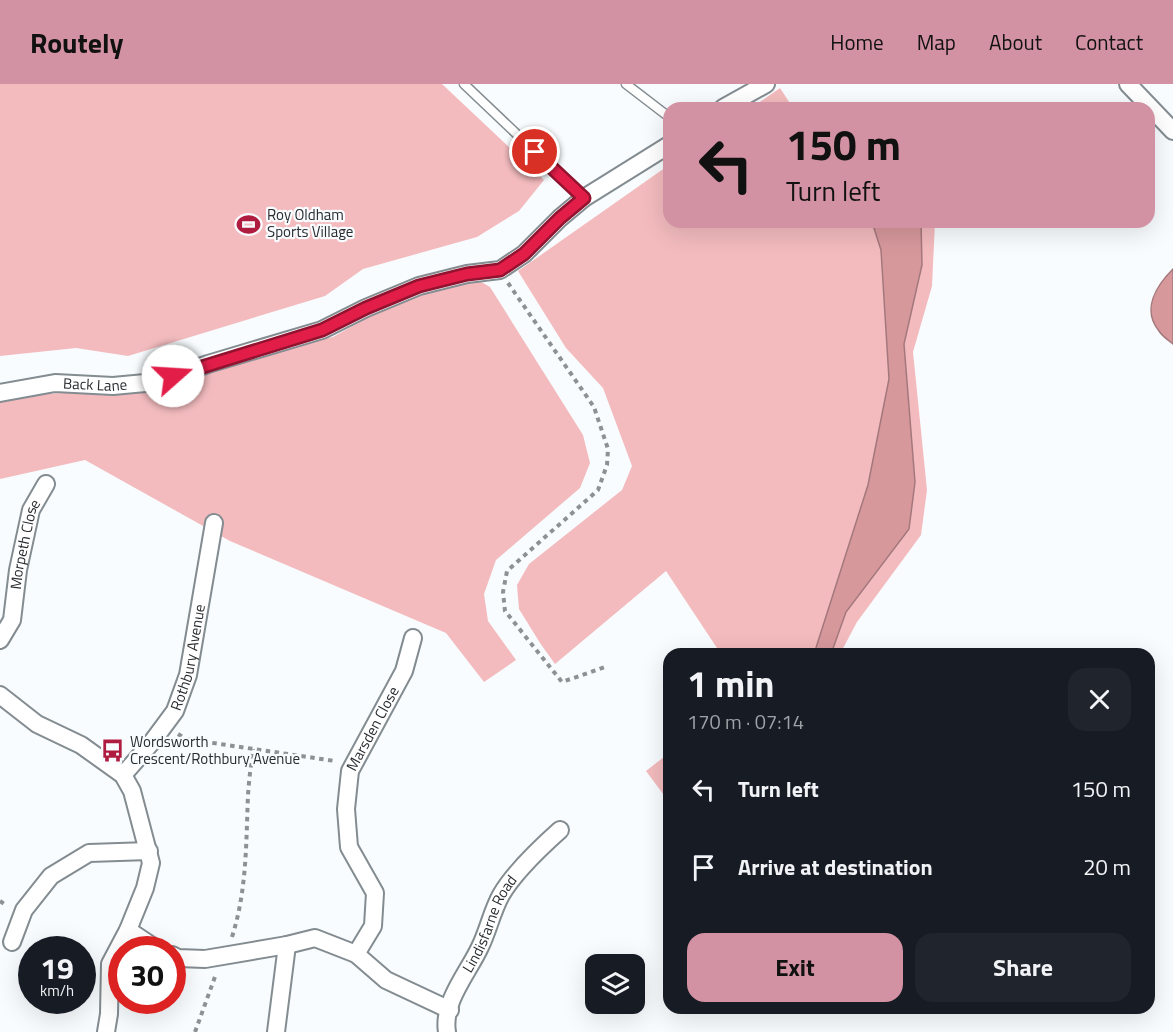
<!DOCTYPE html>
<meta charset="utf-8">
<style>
body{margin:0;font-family:"Titillium Web",sans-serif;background:#20242c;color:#f1f3f6;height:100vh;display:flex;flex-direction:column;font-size:22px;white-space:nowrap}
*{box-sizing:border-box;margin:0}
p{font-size:20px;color:#9ea1a6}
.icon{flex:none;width:33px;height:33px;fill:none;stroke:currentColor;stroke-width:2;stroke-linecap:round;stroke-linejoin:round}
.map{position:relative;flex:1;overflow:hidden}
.panel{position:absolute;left:663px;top:564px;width:492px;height:366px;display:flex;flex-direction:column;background:#171b24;border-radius:18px;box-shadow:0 6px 24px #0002}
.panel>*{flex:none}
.banner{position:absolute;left:663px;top:18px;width:492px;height:126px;border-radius:18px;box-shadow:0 6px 24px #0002;background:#d392a4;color:#111;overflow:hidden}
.fabs{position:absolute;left:585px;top:870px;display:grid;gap:12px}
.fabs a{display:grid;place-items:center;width:60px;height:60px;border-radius:12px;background:#171b24;box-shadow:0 6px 24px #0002;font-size:30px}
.speed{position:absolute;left:18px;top:852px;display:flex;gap:12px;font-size:30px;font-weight:700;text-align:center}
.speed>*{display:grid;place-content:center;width:78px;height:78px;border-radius:50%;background:#171b24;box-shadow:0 6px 24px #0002;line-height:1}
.speed small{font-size:15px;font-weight:400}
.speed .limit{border:9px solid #d22;background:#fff;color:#111}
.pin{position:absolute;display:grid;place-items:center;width:51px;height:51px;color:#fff;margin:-26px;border:3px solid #fff;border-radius:50%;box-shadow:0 2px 6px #0007}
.me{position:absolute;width:66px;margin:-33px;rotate:71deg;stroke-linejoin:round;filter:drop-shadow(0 0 4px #0008)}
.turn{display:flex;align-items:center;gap:21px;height:126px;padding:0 24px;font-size:27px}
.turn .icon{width:78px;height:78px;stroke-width:2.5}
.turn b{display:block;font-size:42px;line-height:51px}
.round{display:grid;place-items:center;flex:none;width:63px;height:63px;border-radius:18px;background:#20242c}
.summary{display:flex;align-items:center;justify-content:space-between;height:102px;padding:0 24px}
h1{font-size:36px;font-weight:700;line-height:45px}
.action{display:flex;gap:12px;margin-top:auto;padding:12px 24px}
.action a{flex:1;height:69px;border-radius:18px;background:#d392a4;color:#111;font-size:24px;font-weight:700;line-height:69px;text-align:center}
.action a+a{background:#20242c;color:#f1f3f6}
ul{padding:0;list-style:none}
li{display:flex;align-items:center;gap:18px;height:78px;padding:0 24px}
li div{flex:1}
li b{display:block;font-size:22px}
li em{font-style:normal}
header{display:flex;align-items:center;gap:36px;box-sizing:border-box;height:84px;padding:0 30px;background:#d392a4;color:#111}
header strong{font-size:28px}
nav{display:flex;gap:33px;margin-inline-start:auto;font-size:21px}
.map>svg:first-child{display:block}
.green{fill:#f3bbbe}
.water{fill:#d7989c;stroke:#a3787c;stroke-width:1.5}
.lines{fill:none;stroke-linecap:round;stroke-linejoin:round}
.lane-casing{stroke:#838c91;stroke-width:11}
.street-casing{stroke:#838c91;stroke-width:20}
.path{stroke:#8d9193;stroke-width:4;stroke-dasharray:4.5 4.5;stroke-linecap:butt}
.lane{stroke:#fff;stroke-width:8}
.street{stroke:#fff;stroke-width:16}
.route-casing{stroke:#92132f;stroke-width:15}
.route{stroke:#e11d48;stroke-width:10}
.labels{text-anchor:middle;stroke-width:4.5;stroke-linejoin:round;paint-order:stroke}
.poi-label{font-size:15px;fill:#2a2d30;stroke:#f8fcfe;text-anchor:start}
.street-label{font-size:15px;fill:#2a2d30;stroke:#f8fcfe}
</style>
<header>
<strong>Routely</strong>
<nav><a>Home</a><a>Map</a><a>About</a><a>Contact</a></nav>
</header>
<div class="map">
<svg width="1173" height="948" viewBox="0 0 1173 948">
<rect width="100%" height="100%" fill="#f8fcfe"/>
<g class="green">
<path d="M0,0H442L544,96L519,127L477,153L363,185L325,212L128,272L76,264L0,272Z"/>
<path d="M780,4L793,24H751Z"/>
<path d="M669,81V138H872L881,166L889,295L868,401L814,570H721L666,487L555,580L540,559L519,525L517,501L529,480L622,406L632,382L603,304L566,264L518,187Z"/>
<path d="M921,138H935L932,202L913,268L927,406L921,451L857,538L840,570H831L846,528L909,445L915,398L904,260L922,181Z"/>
<path d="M478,196L490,203L583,351L590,379L580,404L496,476L484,510L488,537L516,576L484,598L446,549L230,457L85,376L0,395V315L17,311L135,306L216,282L333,253L417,206Z"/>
<path d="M669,669V718L646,687Z"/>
</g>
<g class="water">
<path d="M872,138H921L922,181L904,260L915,398L909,445L846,528L831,570H814L868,401L889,295L881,166Z"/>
<path d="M1173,185V260C1168,256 1162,252 1159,247C1141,225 1157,201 1173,185Z"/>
</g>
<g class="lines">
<defs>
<g id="lane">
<path d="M464,0L584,114"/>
<path d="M626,0L669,33"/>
</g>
<g id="street">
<path d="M1128,0L1173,47"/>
<path d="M723,24L766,0"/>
<path id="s1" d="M0,309L55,299L113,302L156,298L208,280L322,246L366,224L419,202L467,190L500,186L524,170L560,134L584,114L669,61"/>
<path id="s2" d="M0,556L12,536L18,486L31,426L46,400"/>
<path d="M0,611L37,640L81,661L123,691L132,707L151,779L145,804L128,846L110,880L109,930L106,948"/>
<path id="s3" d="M123,691L152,658L175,627L188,591L214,439"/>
<path d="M128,846L158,866"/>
<path d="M12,858L24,826L51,792L89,769L149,767"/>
<path id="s4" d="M356,870L373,842L375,809L349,763L346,725L350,687L404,587L413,554"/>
<path d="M172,871L178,874L205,875L287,861L315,854L356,870L386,896L450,926"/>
<path d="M276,948L287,861"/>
<path id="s5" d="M447,948C442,918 468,889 480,863C488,847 492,827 501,811C513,790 541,763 560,746"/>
</g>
</defs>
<use href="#lane" class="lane-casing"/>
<use href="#street" class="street-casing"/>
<g class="path">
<path d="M508,199L594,323L608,365L607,381L598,406L507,487L503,508L505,527L562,598L605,583"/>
<path d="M178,650L186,655L335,677"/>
<path d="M0,817L7,822"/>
<path d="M232,853C247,806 246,759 248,711C249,696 251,680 253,665"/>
<path d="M195,948L216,890"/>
</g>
<use href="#lane" class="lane"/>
<use href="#street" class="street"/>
</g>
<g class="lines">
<defs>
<path id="route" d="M173,292L322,246L366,224L419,202L467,190L500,186L524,170L560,134L584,114L535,68"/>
</defs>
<use href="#route" class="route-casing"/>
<use href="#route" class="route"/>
</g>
<defs>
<symbol id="stadium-bare" viewBox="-9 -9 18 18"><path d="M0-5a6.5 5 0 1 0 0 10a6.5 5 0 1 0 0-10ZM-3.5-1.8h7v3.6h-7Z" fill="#af1c3f" stroke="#f8fcfe" stroke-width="2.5" paint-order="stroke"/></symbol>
<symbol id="bus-bare" viewBox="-9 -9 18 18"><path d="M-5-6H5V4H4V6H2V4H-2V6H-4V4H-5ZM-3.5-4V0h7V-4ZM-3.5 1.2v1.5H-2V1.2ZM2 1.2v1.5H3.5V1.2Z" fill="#af1c3f" stroke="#f8fcfe" stroke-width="2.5" paint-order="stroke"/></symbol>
</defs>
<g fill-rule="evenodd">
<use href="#stadium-bare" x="232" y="124" width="33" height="33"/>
<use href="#bus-bare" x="96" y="650" width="33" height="33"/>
</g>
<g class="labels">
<g class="poi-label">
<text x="267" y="136">Roy Oldham<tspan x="267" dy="17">Sports Village</tspan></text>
<text x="130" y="663">Wordsworth<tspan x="130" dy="17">Crescent/Rothbury Avenue</tspan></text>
</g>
<g class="street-label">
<text dy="5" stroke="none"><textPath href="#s1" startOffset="96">Back Lane</textPath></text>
<text dy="5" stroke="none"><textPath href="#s2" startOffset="100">Morpeth Close</textPath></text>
<text dy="5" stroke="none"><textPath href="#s3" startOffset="138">Rothbury Avenue</textPath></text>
<text dy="5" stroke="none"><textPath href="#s4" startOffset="243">Marsden Close</textPath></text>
<text dy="5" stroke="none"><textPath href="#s5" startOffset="118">Lindisfarne Road</textPath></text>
</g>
</g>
</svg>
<div class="fabs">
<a><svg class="icon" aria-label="layers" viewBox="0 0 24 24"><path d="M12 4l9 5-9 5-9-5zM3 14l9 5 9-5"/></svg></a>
</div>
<div class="speed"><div>19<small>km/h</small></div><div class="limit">30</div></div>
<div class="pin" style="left:535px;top:68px;background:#d93025"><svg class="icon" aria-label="arrive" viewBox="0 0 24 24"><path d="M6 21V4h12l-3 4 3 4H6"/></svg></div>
<svg class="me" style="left:173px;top:292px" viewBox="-20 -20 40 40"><circle r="19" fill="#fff"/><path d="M0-13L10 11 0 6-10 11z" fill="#e11d48"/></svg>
<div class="banner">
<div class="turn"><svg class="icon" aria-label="left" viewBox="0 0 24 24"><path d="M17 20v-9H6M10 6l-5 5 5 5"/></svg><div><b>150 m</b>Turn left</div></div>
</div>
<section class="panel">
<div class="summary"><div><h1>1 min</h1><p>170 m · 07:14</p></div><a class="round"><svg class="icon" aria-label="close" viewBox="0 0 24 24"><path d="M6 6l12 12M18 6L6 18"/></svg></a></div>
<ul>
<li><svg class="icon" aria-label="left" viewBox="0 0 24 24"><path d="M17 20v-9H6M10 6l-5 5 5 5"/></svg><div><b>Turn left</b></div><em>150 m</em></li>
<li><svg class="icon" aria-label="arrive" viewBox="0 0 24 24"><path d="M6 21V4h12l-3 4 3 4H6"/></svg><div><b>Arrive at destination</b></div><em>20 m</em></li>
</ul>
<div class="action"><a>Exit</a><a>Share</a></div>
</section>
</div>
